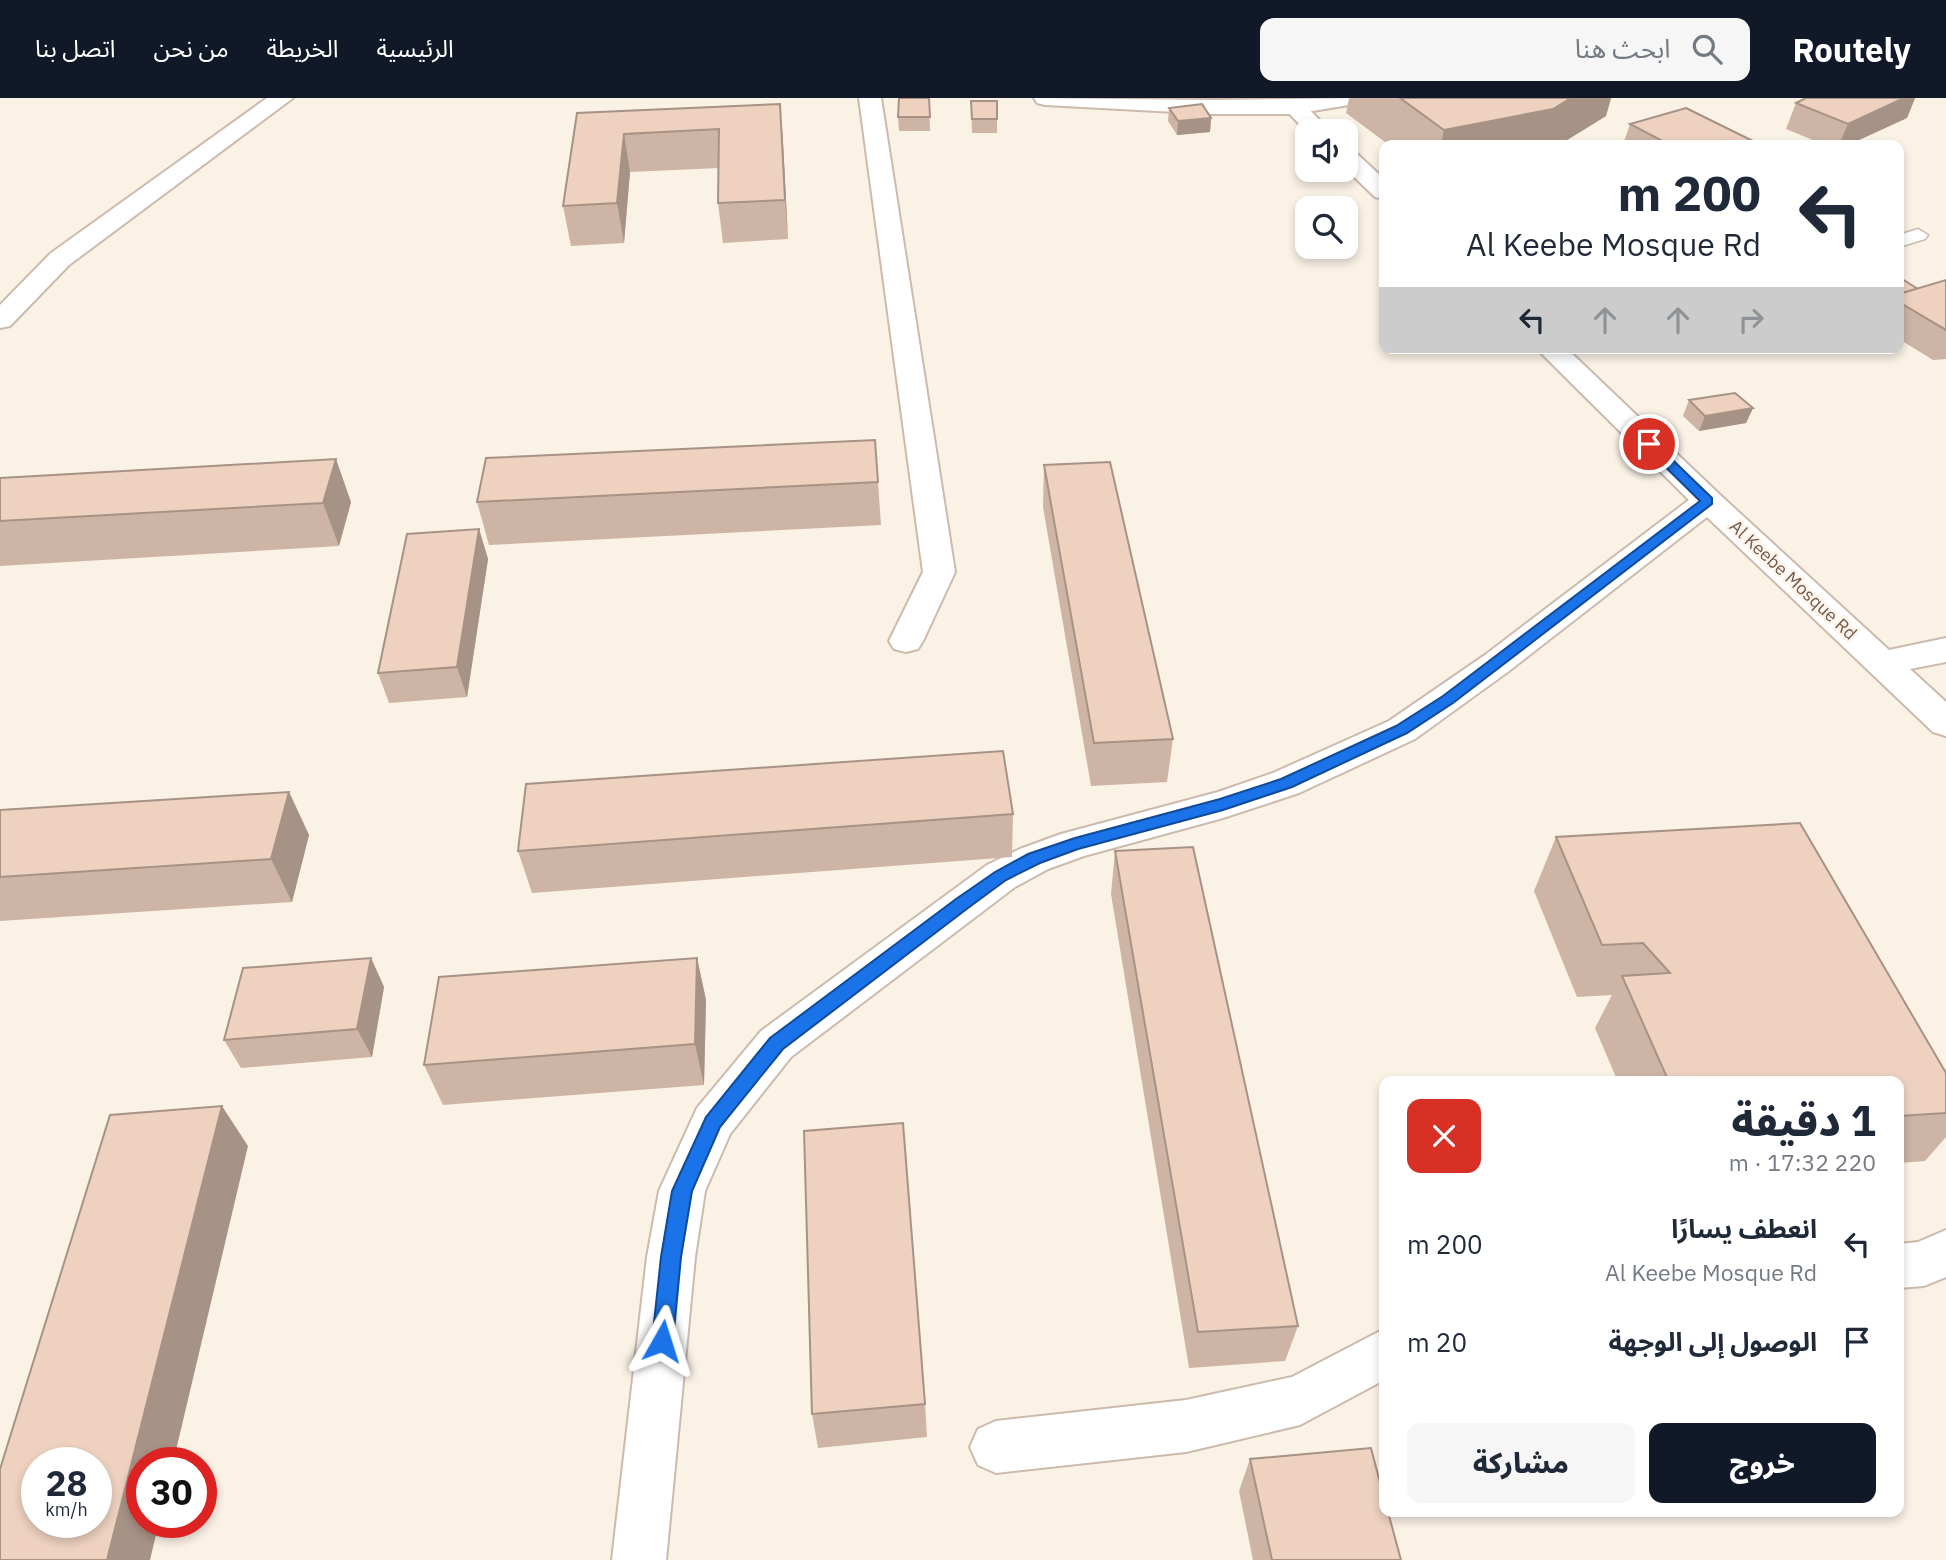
<!DOCTYPE html>
<html lang="ar">
<meta charset="utf-8">
<style>
body{margin:0;font-family:"IBM Plex Sans","Noto Sans Arabic",sans-serif;background:#f6f6f7;color:#1f2937;direction:rtl;height:100vh;display:flex;flex-direction:column;font-size:26px;white-space:nowrap}
*{box-sizing:border-box;margin:0}
p{font-size:23px;color:#747a83}
.icon{flex:none;width:38px;height:38px;fill:none;stroke:currentColor;stroke-width:2;stroke-linecap:round;stroke-linejoin:round}
.map{position:relative;flex:1;overflow:hidden;direction:ltr}
.side{position:absolute;left:1379px;top:978px;width:525px;height:441px;display:flex;flex-direction:column;background:#fff;border-radius:14px;box-shadow:0 4px 10px #0003;direction:rtl}
.side>*{flex:none}
.top-card{position:absolute;left:1379px;top:42px;width:525px;height:214px;border-radius:14px;box-shadow:0 4px 10px #0003;direction:rtl;background:#fff;color:#1f2937;overflow:hidden}
.tools{position:absolute;left:1295px;top:21px;display:grid;gap:14px}
.tools a{display:grid;place-items:center;width:63px;height:63px;border-radius:14px;background:#fff;box-shadow:0 4px 10px #0003;font-size:35px}
.speed{position:absolute;left:21px;top:1349px;display:flex;gap:14px;font-size:35px;font-weight:700;text-align:center}
.speed>*{display:grid;place-content:center;width:91px;height:91px;border-radius:50%;background:#fff;box-shadow:0 4px 10px #0003;line-height:1}
.speed small{font-size:18px;font-weight:400}
.speed .limit{border:10px solid #d22;background:#fff;color:#111}
.pin{position:absolute;display:grid;place-items:center;width:60px;height:60px;color:#fff;margin:-30px;border:4px solid #fff;border-radius:50%;box-shadow:0 2px 7px #0007}
.me{position:absolute;width:77px;margin:-38px;rotate:6deg;stroke-linejoin:round;filter:drop-shadow(0 0 5px #0008)}
.turn{display:flex;align-items:center;gap:24px;height:147px;padding:0 28px;font-size:32px}
.turn .icon{width:91px;height:91px;stroke-width:2.5}
.turn b{display:block;font-size:49px;line-height:60px}
.lanes{display:flex;align-items:center;height:66px;padding:0 28px;background:#0003;justify-content:center;gap:35px;direction:ltr}
.lanes .off{opacity:.35}
.round{display:grid;place-items:center;flex:none;width:74px;height:74px;border-radius:14px;background:#f6f6f7}
.head{display:flex;align-items:center;justify-content:space-between;height:119px;padding:0 28px}
h1{font-size:42px;font-weight:800;line-height:52px}
.cta{display:flex;gap:14px;margin-top:auto;padding:14px 28px}
.cta a{flex:1;height:80px;border-radius:14px;background:#111827;color:#fff;font-size:28px;font-weight:800;line-height:80px;text-align:center}
.cta a+a{background:#f6f6f7;color:#1f2937}
ul{padding:0;list-style:none}
li{display:flex;align-items:center;gap:21px;height:98px;padding:0 28px}
li div{flex:1}
li b{display:block;font-size:26px}
li em{font-style:normal}
header{display:flex;align-items:center;gap:42px;box-sizing:border-box;height:98px;padding:0 35px;background:#111827;color:#fff}
header strong{font-size:33px}
nav{display:flex;gap:38px;margin-inline-start:auto;font-size:24px}
.search{width:490px;height:63px;background:#f6f6f7;display:flex;align-items:center;gap:18px;box-sizing:border-box;padding:0 24px;border-radius:14px;color:#747a83;font-size:26px}
.map>svg:first-child{display:block}
.lines{fill:none;stroke-linecap:round;stroke-linejoin:round}
.service-casing{stroke:#ccbaad;stroke-width:3}
.minor-casing{stroke:#ccbaad;stroke-width:4}
.tertiary-casing{stroke:#ccbaad;stroke-width:4}
.service{fill:#fff;fill-rule:evenodd}
.minor{fill:#fff;fill-rule:evenodd}
.tertiary{fill:#fff;fill-rule:evenodd}
.wall{fill:#cdb4a4}
.shaded-wall{fill:#a79286}
.building{fill:#eed1bf;stroke:#a79286;stroke-width:2;fill-rule:evenodd}
.route{fill:#1a73e8;stroke:#114b97;stroke-width:2}
.labels{text-anchor:middle;stroke-width:6;stroke-linejoin:round;paint-order:stroke}
.street-label{font-size:18px;fill:#72594c;stroke:#fef6ec}
</style>
<header>
<strong>Routely</strong>
<div class="search"><svg class="icon" aria-label="search" viewBox="0 0 24 24"><circle cx="10" cy="10" r="6"/><path d="M15 15l6 6"/></svg>ابحث هنا</div>
<nav><a>الرئيسية</a><a>الخريطة</a><a>من نحن</a><a>اتصل بنا</a></nav>
</header>
<div class="map">
<svg width="1946" height="1462" viewBox="0 0 1946 1462">
<rect width="100%" height="100%" fill="#fbf2e6"/>
<g class="lines">
<defs>
<path id="service" d="M1918,131L1928,137L1925,141L1899,149V137Z"/>
<g id="minor">
<path d="M267,0H293L69,167L10,228L0,230V207L51,155Z"/>
<path d="M859,0H881L955,474L923,543L918,551L906,554L894,551L889,543L923,474Z"/>
<path d="M1294,2L1302,4L1330,33L1307,34L1283,9L1286,4Z"/>
<path d="M1346,51L1354,53L1384,81V101L1375,99L1346,71Z"/>
<path d="M1536,250H1566L1719,396L1889,552L1946,540V564L1910,571L1946,604V638L1933,634L1707,419L1509,573L1415,641L1299,695L1223,720L1084,758L1048,771L1015,789L791,959L730,1036L705,1093L695,1159L666,1462H612L647,1159L659,1093L697,1010L761,933L987,767L1020,751L1061,736L1218,694L1273,675L1389,623L1485,557L1689,402Z"/>
<path d="M1946,1132V1179L1924,1188L1899,1190V1146L1918,1144Z"/>
<path d="M1384,1231V1282L1300,1327L1186,1354L996,1375L978,1367L970,1349L978,1331L996,1323L1186,1302L1292,1279Z"/>
</g>
<path id="tertiary" d="M1034,0L1213,2L1360,0L1357,5L1349,7L1294,16H1213L1045,7L1037,5Z"/>
</defs>
<use href="#service" class="service-casing"/>
<use href="#minor" class="minor-casing"/>
<use href="#tertiary" class="tertiary-casing"/>
<use href="#service" class="service"/>
<use href="#minor" class="minor"/>
<use href="#tertiary" class="tertiary"/>
</g>
<g class="wall">
<path d="M929,0L930,33H899L898,19Z"/>
<path d="M1349,0H1611L1606,18L1559,47H1389L1346,15Z"/>
<path d="M1806,0H1915L1907,20L1848,47H1825L1786,31L1796,5Z"/>
<path d="M971,3L997,21V35H972Z"/>
<path d="M780,6L783,45L788,141L723,145L718,105V70L630,74L624,145L571,148L563,108L577,15Z"/>
<path d="M1169,10L1211,20L1210,34L1177,37L1168,23Z"/>
<path d="M1630,26L1761,47H1623Z"/>
<path d="M1899,179L1918,191L1946,182V261L1933,262L1899,241Z"/>
<path d="M1689,302L1753,310L1746,325L1699,333L1683,318Z"/>
<path d="M1044,367L1173,641L1167,684L1091,688L1043,409Z"/>
<path d="M0,380L351,404L339,448L0,468Z"/>
<path d="M878,384L881,427L489,447L477,404Z"/>
<path d="M479,431L488,461L467,599L389,605L378,575Z"/>
<path d="M289,694L309,737L292,804L0,823V712Z"/>
<path d="M1013,716L1012,759L532,795L518,753Z"/>
<path d="M1556,739L1946,975V1039L1925,1063L1899,1065V984H1618L1595,930L1612,897L1577,899L1534,793Z"/>
<path d="M1115,753L1298,1228L1285,1263L1189,1270L1111,796Z"/>
<path d="M371,860L384,889L372,959L241,970L224,942Z"/>
<path d="M697,860L706,902L704,987L443,1007L424,967Z"/>
<path d="M925,1306L927,1339L818,1350L812,1316Z"/>
<path d="M1250,1361L1401,1462H1253L1239,1393Z"/>
</g>
<g class="shaded-wall">
<path d="M1571,0H1611L1606,18L1559,47H1441L1444,32Z"/>
<path d="M1904,0H1915L1907,20L1848,47H1839L1848,26Z"/>
<path d="M780,6L783,45L788,141L785,102Z"/>
<path d="M1211,20L1210,34L1177,37L1178,23Z"/>
<path d="M624,36L630,74L624,145L617,105Z"/>
<path d="M1753,310L1746,325L1699,333L1705,318Z"/>
<path d="M336,361L351,404L339,448L323,405Z"/>
<path d="M479,431L488,461L467,599L457,569Z"/>
<path d="M289,694L309,737L292,804L271,761Z"/>
<path d="M371,860L384,889L372,959L357,931Z"/>
<path d="M697,860L706,902L704,987L695,946Z"/>
<path d="M222,1008L248,1048L173,1365H142V1424H159L150,1462H107Z"/>
</g>
<g class="building">
<path d="M899,0H929L930,19H898Z"/>
<path d="M1400,0H1571L1553,11L1444,32Z"/>
<path d="M1806,0H1904L1848,26L1796,5Z"/>
<path d="M971,3H997V21H972Z"/>
<path d="M780,6L785,102L718,105L719,31L624,36L617,105L563,108L577,15Z"/>
<path d="M1202,6L1211,20L1178,23L1169,10Z"/>
<path d="M1686,10L1761,47H1670L1630,26Z"/>
<path d="M1899,179L1918,191L1899,196Z"/>
<path d="M1946,182V232L1899,204V196Z"/>
<path d="M1735,295L1753,310L1705,318L1689,302Z"/>
<path d="M875,342L878,384L477,404L486,360Z"/>
<path d="M336,361L323,405L0,423V380Z"/>
<path d="M1110,364L1173,641L1094,645L1044,367Z"/>
<path d="M479,431L457,569L378,575L407,436Z"/>
<path d="M1003,653L1013,716L518,753L526,686Z"/>
<path d="M289,694L271,761L0,779V712Z"/>
<path d="M1800,725L1946,975V1015L1899,1018V984H1669L1622,878L1670,875L1643,845L1602,847L1556,739Z"/>
<path d="M1193,749L1298,1228L1198,1234L1115,753Z"/>
<path d="M371,860L357,931L224,942L243,870Z"/>
<path d="M697,860L695,946L424,967L439,879Z"/>
<path d="M222,1008L107,1462H0V1371L110,1017ZM37,1365H96V1424H37Z"/>
<path d="M903,1025L925,1306L812,1316L804,1033Z"/>
<path d="M1371,1350L1384,1400V1414H1388L1401,1462H1272L1250,1361Z"/>
</g>
<path class="route" d="M1649,342L1653,343L1712,400V406L1453,605L1407,635L1292,689L1223,712L1078,751L1040,765L1006,782L968,810L783,951L720,1029L692,1093L681,1159L673,1243L670,1250L662,1253L655,1250L652,1243L661,1159L672,1093L706,1019L770,940L956,801L995,774L1028,756L1075,740L1220,701L1281,681L1396,628L1443,598L1700,403L1644,348L1642,346Z"/>
<g class="labels">
<g class="street-label">
<text transform="translate(1793 482) rotate(43)" y="6">Al Keebe Mosque Rd</text>
</g>
</g>
</svg>
<div class="tools">
<a><svg class="icon" aria-label="sound" viewBox="0 0 24 24"><path d="M4 9h4l5-4v14l-5-4H4zM17 9q2 3 0 6"/></svg></a>
<a><svg class="icon" aria-label="search" viewBox="0 0 24 24"><circle cx="10" cy="10" r="6"/><path d="M15 15l6 6"/></svg></a>
</div>
<div class="speed"><div>28<small>km/h</small></div><div class="limit">30</div></div>
<div class="pin" style="left:1649px;top:346px;background:#d93025"><svg class="icon" aria-label="arrive" viewBox="0 0 24 24"><path d="M6 21V4h12l-3 4 3 4H6"/></svg></div>
<svg class="me" style="left:662px;top:1243px" viewBox="-20 -20 40 40"><path d="M0-17L14 15 0 8-14 15z" fill="#1a73e8" stroke="#fff" stroke-width="4"/></svg>
<div class="top-card">
<div class="turn"><svg class="icon" aria-label="left" viewBox="0 0 24 24"><path d="M17 20v-9H6M10 6l-5 5 5 5"/></svg><div><b>200 m</b>Al Keebe Mosque Rd</div></div>
<div class="lanes"><svg class="icon" aria-label="left" viewBox="0 0 24 24"><path d="M17 20v-9H6M10 6l-5 5 5 5"/></svg><svg class="icon off" aria-label="ahead" viewBox="0 0 24 24"><path d="M12 20V5M6 11l6-6 6 6"/></svg><svg class="icon off" aria-label="ahead" viewBox="0 0 24 24"><path d="M12 20V5M6 11l6-6 6 6"/></svg><svg class="icon off" aria-label="right" viewBox="0 0 24 24"><path d="M7 20v-9h11M14 6l5 5-5 5"/></svg></div>
</div>
<section class="side">
<div class="head"><div><h1>1 دقيقة</h1><p>220 m · 17:32</p></div><a class="round" style="background:#d93025;color:#fff"><svg class="icon" aria-label="close" viewBox="0 0 24 24"><path d="M6 6l12 12M18 6L6 18"/></svg></a></div>
<ul>
<li><svg class="icon" aria-label="left" viewBox="0 0 24 24"><path d="M17 20v-9H6M10 6l-5 5 5 5"/></svg><div><b>انعطف يسارًا</b><p>Al Keebe Mosque Rd</p></div><em>200 m</em></li>
<li><svg class="icon" aria-label="arrive" viewBox="0 0 24 24"><path d="M6 21V4h12l-3 4 3 4H6"/></svg><div><b>الوصول إلى الوجهة</b></div><em>20 m</em></li>
</ul>
<div class="cta"><a>خروج</a><a>مشاركة</a></div>
</section>
</div>
